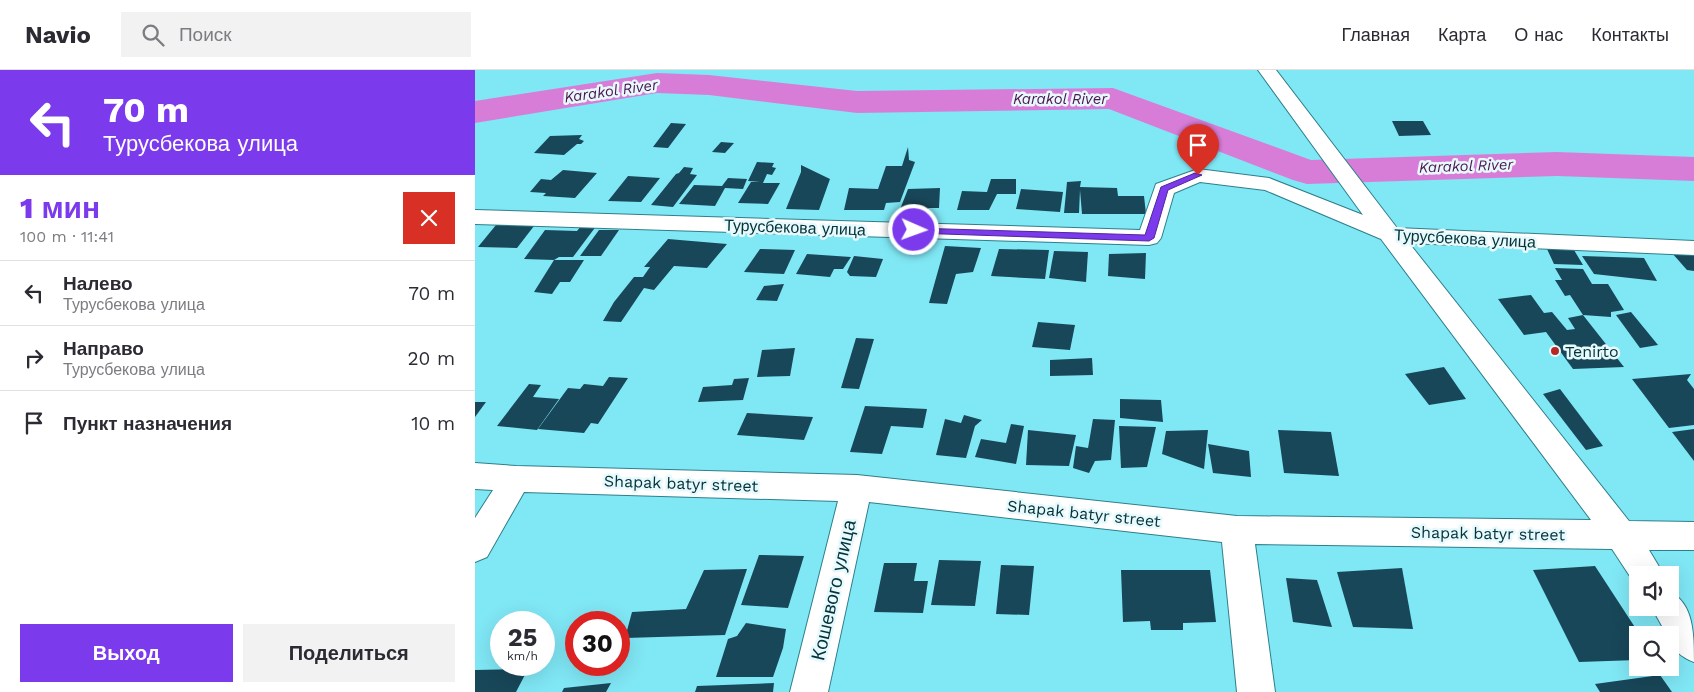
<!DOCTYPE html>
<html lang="ru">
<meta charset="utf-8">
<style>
body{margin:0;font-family:"Work Sans",sans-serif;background:#f2f2f3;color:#2b2b33;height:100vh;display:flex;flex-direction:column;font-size:19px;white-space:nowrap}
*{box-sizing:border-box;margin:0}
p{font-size:16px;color:#7c7c81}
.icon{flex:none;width:28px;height:28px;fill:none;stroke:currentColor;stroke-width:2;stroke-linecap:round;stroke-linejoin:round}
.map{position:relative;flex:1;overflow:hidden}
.panel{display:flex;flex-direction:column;background:#fff;width:475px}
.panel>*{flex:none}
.top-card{background:#7c3aed;color:#fff;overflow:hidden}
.fabs{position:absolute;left:1154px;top:496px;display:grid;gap:10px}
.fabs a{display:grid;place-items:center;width:50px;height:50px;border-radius:0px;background:#fff;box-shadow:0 5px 20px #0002;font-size:25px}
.speed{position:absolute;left:15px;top:541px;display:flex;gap:10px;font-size:25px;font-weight:700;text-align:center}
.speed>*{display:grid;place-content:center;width:65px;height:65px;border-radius:50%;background:#fff;box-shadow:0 5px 20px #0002;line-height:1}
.speed small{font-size:12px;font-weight:400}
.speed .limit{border:8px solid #d22;background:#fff;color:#111}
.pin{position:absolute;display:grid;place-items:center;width:42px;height:42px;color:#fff;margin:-51px -21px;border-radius:50% 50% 50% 0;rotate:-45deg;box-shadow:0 0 5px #0007}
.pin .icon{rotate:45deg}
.me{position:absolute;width:55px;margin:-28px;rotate:92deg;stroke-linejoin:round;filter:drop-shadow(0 0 4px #0008)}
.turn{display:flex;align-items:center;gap:18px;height:105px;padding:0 20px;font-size:22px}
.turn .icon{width:65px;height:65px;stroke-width:2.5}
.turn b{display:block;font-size:35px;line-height:42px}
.round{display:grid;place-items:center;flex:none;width:52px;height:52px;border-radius:0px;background:#f2f2f3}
.head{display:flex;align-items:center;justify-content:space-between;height:85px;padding:0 20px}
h1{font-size:30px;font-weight:800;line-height:38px;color:#7c3aed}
.action{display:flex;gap:10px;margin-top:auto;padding:10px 20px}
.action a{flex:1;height:58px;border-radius:0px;background:#7c3aed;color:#fff;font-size:20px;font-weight:800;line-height:58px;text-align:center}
.action a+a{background:#f2f2f3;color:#2b2b33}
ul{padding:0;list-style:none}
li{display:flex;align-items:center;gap:15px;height:65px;padding:0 20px;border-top:1px solid #e1e1e2}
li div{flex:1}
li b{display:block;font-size:19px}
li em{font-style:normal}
header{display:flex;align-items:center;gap:30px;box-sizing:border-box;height:70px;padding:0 25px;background:#fff;border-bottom:1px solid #e1e1e2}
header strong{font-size:24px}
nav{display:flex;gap:28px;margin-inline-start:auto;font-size:18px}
.search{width:350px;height:45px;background:#f2f2f3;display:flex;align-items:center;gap:12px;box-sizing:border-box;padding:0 18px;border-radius:0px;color:#7c7c81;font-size:19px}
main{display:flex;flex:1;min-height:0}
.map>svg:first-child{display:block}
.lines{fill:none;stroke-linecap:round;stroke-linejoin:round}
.river{fill:#d87dd7;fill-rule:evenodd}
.building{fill:#184759}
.minor-casing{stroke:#2e7f8a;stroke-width:2}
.minor{fill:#fff;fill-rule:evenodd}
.route{fill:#7c3aed;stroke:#51269a}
.poi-dot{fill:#b72825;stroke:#e7f9fc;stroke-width:2}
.labels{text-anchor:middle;stroke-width:5;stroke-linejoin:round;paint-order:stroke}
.far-water-label{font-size:15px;font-style:italic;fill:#4e154e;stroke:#e7f9fc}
.street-label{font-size:16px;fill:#023339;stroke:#e7f9fc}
.poi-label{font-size:16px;fill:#023339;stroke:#e7f9fc;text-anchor:start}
.near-street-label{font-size:19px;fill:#023339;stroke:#e7f9fc}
</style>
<header>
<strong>Navio</strong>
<div class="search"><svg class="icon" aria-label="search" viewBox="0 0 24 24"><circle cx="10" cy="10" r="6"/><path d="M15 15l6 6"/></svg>Поиск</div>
<nav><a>Главная</a><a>Карта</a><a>О нас</a><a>Контакты</a></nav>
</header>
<main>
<section class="panel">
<div class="top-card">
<div class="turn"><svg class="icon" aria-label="left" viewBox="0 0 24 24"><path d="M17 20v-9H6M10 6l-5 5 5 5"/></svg><div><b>70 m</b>Турусбекова улица</div></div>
</div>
<div class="head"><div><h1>1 мин</h1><p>100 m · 11:41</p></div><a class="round" style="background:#d93025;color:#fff"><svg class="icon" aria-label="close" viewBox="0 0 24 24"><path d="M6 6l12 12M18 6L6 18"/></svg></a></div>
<ul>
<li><svg class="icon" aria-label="left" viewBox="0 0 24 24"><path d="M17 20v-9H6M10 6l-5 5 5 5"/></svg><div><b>Налево</b><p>Турусбекова улица</p></div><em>70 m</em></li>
<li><svg class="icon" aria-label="right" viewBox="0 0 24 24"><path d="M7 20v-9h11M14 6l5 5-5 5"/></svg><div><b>Направо</b><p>Турусбекова улица</p></div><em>20 m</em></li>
<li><svg class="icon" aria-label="arrive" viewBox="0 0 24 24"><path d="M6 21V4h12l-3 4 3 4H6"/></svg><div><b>Пункт назначения</b></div><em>10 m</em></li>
</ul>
<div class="action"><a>Выход</a><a>Поделиться</a></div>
</section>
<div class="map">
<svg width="1219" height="622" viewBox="0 0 1219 622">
<rect width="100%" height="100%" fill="#80e7f5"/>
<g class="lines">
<path class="river" d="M182,3L234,5L382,21L638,18L836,90L1082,82L1219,87V111L1082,106L832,114L818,110L634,39L382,43L234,25L182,23L0,53V31Z"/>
</g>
<g class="building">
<path d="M917,51H948L956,65L924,66Z"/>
<path d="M196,53L211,54L193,78L178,77Z"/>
<path d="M107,65L104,69L109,71L106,74H102L89,85L59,83L75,66Z"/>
<path d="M246,72L259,73L250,83L237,82Z"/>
<path d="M433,77L434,90L440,92L425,132L411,133L409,140H369L374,118L403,119L411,96H427Z"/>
<path d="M282,92L299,93L297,97L301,98L297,105L292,104L288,113H305L293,134L263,133L276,112H285L273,111Z"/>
<path d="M326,95L355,109L344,140L311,139L326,102Z"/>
<path d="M209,97L218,98L215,104L222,105L198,137L176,135L201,104L204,103Z"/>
<path d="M88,100L122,103L100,128L68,126L71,123L55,122L66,109L76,110Z"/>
<path d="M153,106L185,108L166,132L133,131Z"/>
<path d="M253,108L272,109L268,119L250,118L240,136L204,134L219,115L247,116Z"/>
<path d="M516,109H541V124H522L514,140H482L487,121L512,122Z"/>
<path d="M606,111L605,117L642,118L643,126H669L671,144H607L605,120L604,143H589L592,112Z"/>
<path d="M465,118L464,138H454L450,142H424L433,119Z"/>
<path d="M546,119L588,122L585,142L541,139Z"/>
<path d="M111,150L125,151L98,187H84L79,190L49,189L70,160L102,161Z"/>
<path d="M21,155L59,156L42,178L3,177Z"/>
<path d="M124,160H144L126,186H105Z"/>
<path d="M193,169L252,174L232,198L199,196L179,220L169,218L146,252L128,251L139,232L159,207H168L175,197H169Z"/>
<path d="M470,176L506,178L498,202L481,204L472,234L454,233Z"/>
<path d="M285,179L320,180L309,204L269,202Z"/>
<path d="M524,179L574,180L570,209L516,206Z"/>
<path d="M1072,179L1099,180L1108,195L1079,194Z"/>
<path d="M579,181L613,182L611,212L574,208Z"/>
<path d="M671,183L670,209L633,206L634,184Z"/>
<path d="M1197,183L1219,184V201L1212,200Z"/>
<path d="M332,184L376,187L368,199H359L355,207L321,204Z"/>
<path d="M379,186L408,189L401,207L375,206L372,202Z"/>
<path d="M1107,186L1169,188L1182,211L1119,204Z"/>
<path d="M79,190H109L95,212H85L77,224L59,222Z"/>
<path d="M1080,198L1108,199L1117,214H1133L1149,240L1136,242V247L1108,245L1095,225L1090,226L1080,210H1087Z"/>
<path d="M309,214L302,231L281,230L289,216Z"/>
<path d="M1056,225L1069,243L1077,242L1092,260L1100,259L1093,248L1108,245L1149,297L1098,299L1071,262L1049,265L1023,229Z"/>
<path d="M1156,242L1183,275L1165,278L1141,245Z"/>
<path d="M563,252L600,255L595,280L557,277Z"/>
<path d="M381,268L399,269L384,319L366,318Z"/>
<path d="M320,278L315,306L282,307L287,280Z"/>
<path d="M617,288L618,305L575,306V290Z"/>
<path d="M969,297L991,329L954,335L930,304Z"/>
<path d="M1216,304L1212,310L1219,319V355L1194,358L1157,309Z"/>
<path d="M134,307L153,308L123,354L116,353L109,363L63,359L93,318L105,319L109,314L128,316Z"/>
<path d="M274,308L268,330L223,332L228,317L257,315L259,309Z"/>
<path d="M54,314L66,315L58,327L84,329L62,360L22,356Z"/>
<path d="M1085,319L1128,376L1111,380L1068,324Z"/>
<path d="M645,329L686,330L688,352L645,348Z"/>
<path d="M0,332H11L0,347Z"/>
<path d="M390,336L452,339L448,358L416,356L407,384L375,382Z"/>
<path d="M272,343L338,347L329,370L262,365Z"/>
<path d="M489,345L507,350L500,356L491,388L461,385L470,349L486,353Z"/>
<path d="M618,349L640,350L636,390L620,391L614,403L598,398L601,376L613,378Z"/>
<path d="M536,354L549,356L541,394L500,387L506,369L531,373Z"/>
<path d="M644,356L681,357L672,397L646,398Z"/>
<path d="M1219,359V391L1197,362Z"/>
<path d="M553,360L601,365L594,396L551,395Z"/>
<path d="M733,360L729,399L687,384L691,361Z"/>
<path d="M803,360L856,362L864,406L809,403Z"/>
<path d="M733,374L774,381L776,407L738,403Z"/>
<path d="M284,485L329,486L313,538L266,535Z"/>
<path d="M464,490L506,491L500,536L456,535Z"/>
<path d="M409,493H442L439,511H453L448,543L399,542Z"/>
<path d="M526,495L559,496L554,545L521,544Z"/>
<path d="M1120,496L1165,565H1162V590L1104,592L1058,500Z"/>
<path d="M927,498L938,559L878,557L862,502Z"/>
<path d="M272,499L250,565L150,568L157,542L211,539L229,500Z"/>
<path d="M646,500H735L741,552L708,553V560H676L675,551L648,552Z"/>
<path d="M811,508L842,510L857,557L818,552Z"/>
<path d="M271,553L311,559L308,578L298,607H241L253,569L262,566Z"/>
<path d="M53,599L41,622H0V600Z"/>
<path d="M1185,605L1197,622H1125L1120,614Z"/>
<path d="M136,613L131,622H87L89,618Z"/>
<path d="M299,613L298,622H220L222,616Z"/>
</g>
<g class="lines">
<defs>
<g id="minor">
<path d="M783,0H801L922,158L1219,171V185L934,173L1154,451L1219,452V480H1174L1189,505H1162V517L1137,479L780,474L800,622H762L747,472L394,432L353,622H315L363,431L49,422L12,487L0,492V448L18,420L0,419V393L41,396L382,405L762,446L1116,450L906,169L790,120L725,112L699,123L686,168L682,173L674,175L0,154V140L665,160L681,114L723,99L794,108L888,145Z"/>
<path d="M1195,522C1219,534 1219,565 1219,592C1208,588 1195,579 1195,565H1192L1177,538H1195Z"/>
</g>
</defs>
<use href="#minor" class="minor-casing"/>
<use href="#minor" class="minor"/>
</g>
<path class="route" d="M720,103L727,105L693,120L679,168L674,171L439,163L434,160L439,158L670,165L686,117Z"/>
<circle class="poi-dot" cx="1080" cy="281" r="5"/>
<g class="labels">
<g class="far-water-label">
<text transform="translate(136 21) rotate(-8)" y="5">Karakol River</text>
<text x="585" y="34">Karakol River</text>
<text transform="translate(991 96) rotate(-2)" y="5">Karakol River</text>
</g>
<g class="street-label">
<text transform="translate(320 157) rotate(2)" y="6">Турусбекова улица</text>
<text transform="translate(990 168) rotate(3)" y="6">Турусбекова улица</text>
<text transform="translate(206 413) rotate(2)" y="6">Shapak batyr street</text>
<text transform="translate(609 443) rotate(6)" y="6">Shapak batyr street</text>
<text transform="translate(1013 463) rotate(1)" y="6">Shapak batyr street</text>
</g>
<g class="poi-label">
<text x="1090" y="287">Tenirto</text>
</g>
<g class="near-street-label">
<text transform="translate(358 520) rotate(-77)" y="7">Кошевого улица</text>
</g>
</g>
</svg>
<div class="fabs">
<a><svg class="icon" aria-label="sound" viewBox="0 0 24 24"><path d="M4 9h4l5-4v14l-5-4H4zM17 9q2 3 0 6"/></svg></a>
<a><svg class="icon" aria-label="search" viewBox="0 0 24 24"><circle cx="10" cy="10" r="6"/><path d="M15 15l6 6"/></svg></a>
</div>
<div class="speed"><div>25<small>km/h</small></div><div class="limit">30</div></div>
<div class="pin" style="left:723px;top:105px;background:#d93025"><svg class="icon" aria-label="arrive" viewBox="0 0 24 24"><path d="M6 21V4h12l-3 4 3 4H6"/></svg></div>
<svg class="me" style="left:439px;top:160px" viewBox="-20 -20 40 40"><circle r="17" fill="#7c3aed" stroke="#fff" stroke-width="3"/><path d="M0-11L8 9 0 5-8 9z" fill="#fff"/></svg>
</div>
</main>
